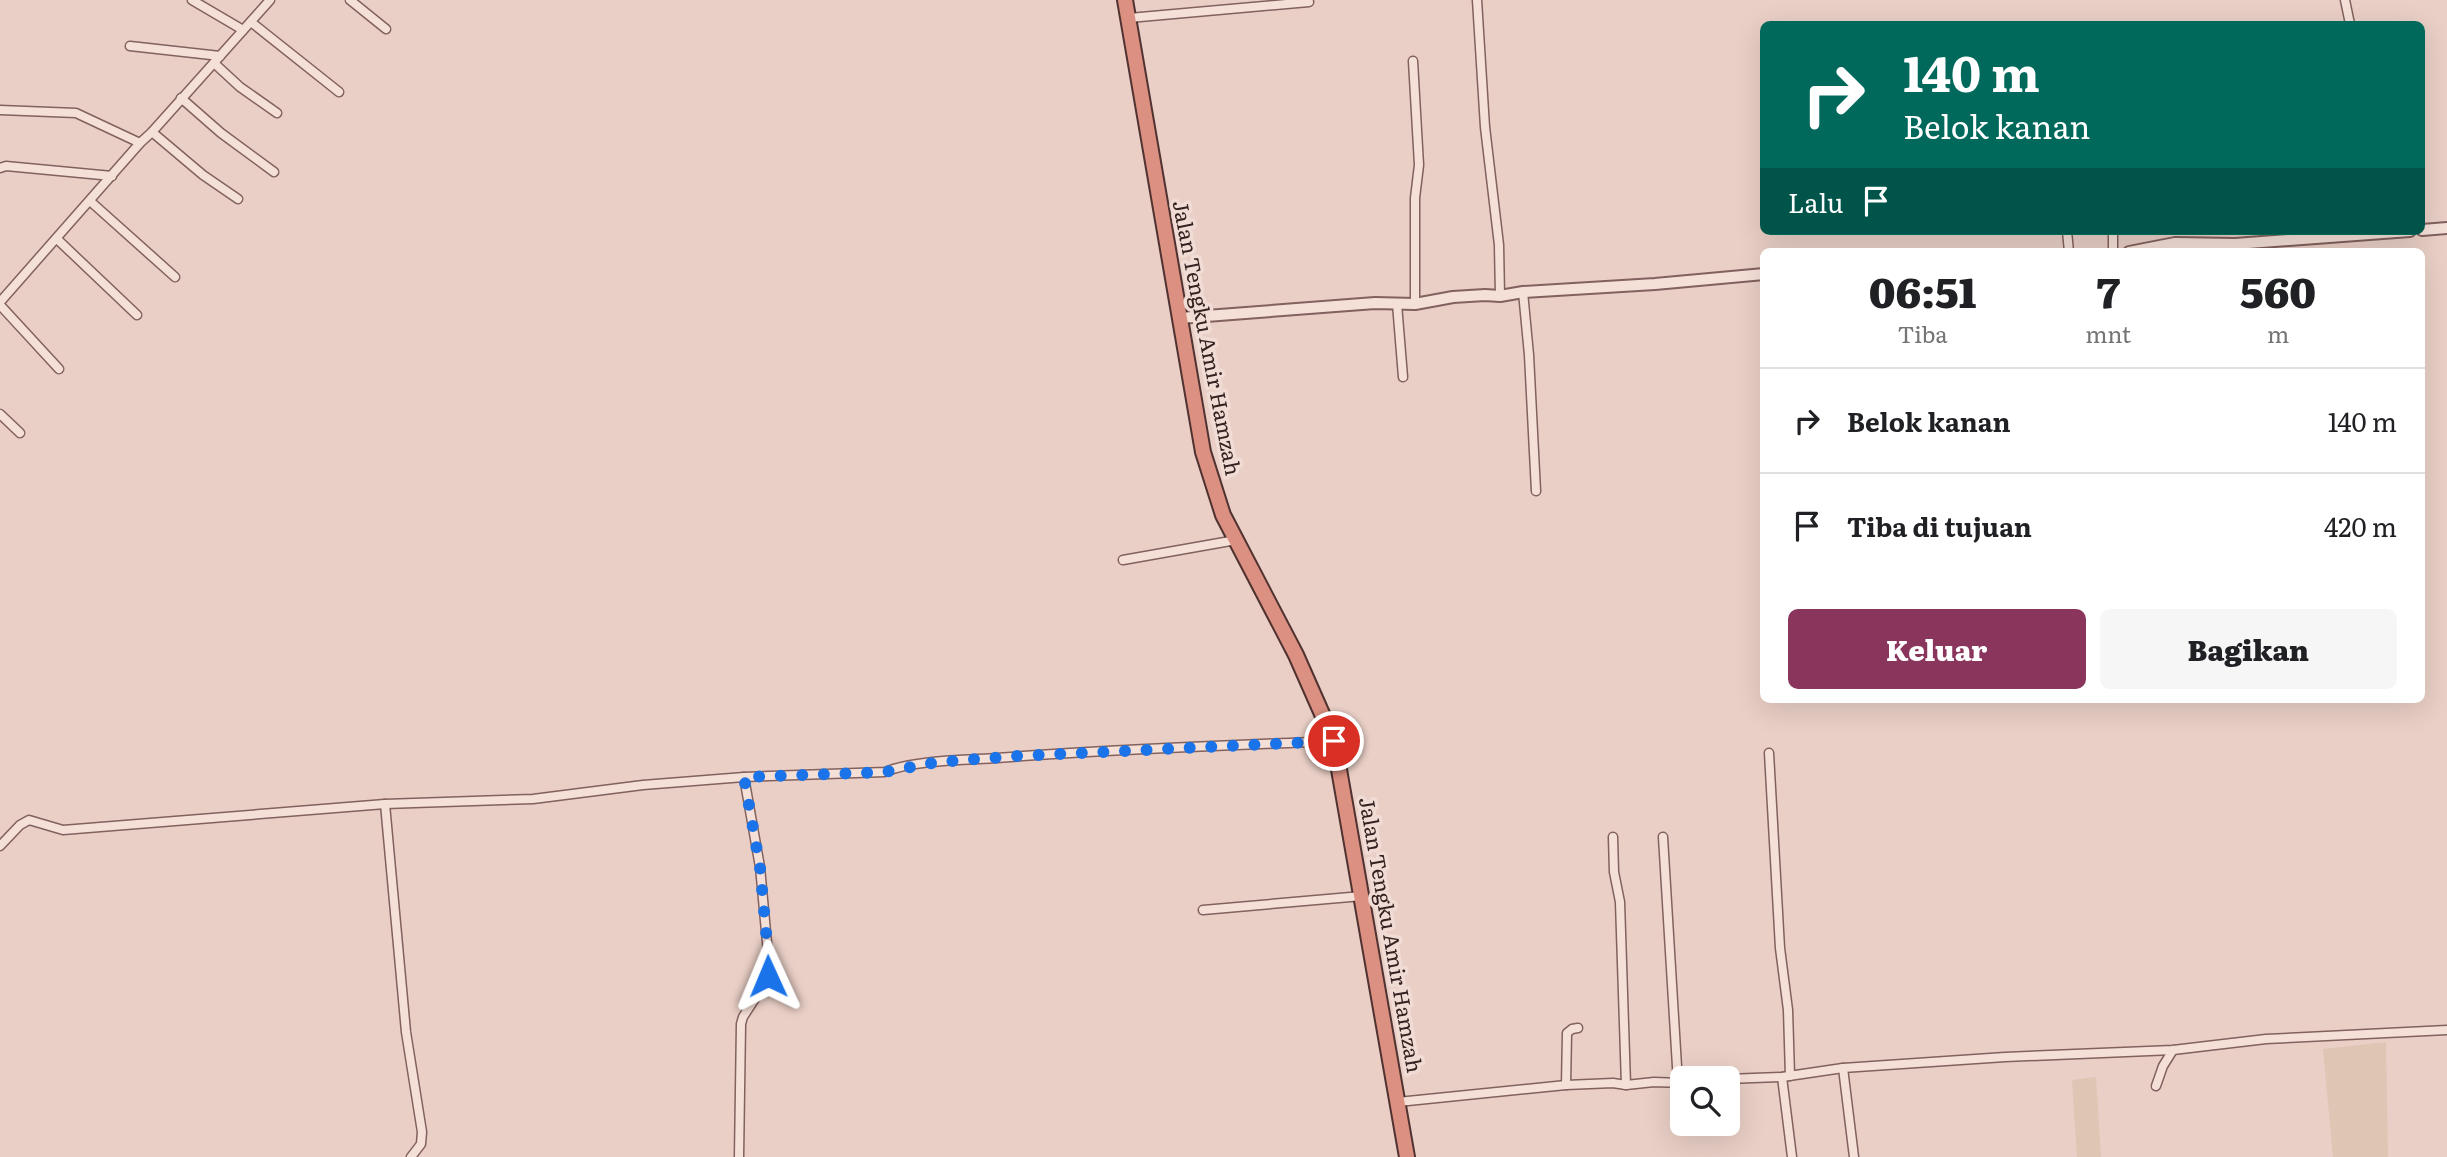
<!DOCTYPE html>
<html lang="id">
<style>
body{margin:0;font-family:Literata,serif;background:#f6f6f6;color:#202124;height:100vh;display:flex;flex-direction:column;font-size:26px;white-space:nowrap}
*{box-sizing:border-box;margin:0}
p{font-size:23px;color:#757577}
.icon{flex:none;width:38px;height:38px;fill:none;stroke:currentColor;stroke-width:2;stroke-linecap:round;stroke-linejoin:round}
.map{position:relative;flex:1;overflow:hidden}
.side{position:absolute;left:1760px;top:248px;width:665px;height:455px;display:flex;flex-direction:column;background:#fff;border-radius:10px;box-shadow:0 7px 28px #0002}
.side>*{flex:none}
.top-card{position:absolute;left:1760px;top:21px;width:665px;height:214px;border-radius:10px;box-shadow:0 7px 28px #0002;background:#00695c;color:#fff;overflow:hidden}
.controls{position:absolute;left:1670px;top:1066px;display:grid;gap:14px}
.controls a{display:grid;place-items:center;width:70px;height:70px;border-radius:10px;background:#fff;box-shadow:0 7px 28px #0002;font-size:35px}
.pin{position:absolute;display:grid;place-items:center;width:60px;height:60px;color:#fff;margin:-30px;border:4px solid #fff;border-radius:50%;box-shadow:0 2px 7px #0007}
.me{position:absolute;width:77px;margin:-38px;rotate:359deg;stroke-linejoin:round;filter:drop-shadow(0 0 5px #0008)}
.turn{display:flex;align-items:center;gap:24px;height:147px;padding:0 28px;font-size:32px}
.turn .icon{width:91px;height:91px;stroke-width:2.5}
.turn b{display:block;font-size:49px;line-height:60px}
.then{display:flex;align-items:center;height:66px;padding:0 28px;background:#0003;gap:14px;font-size:26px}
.eta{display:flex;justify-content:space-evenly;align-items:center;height:119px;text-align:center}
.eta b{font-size:42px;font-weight:800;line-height:49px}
.button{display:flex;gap:14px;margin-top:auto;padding:14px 28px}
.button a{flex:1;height:80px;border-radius:10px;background:#8a355b;color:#fff;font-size:28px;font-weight:800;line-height:80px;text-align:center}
.button a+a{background:#f6f6f6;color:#202124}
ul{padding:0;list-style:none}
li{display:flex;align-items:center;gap:21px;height:105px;padding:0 28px;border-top:2px solid #e0e0e0}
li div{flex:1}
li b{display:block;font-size:26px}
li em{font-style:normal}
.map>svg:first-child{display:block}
.farmland{fill:#dec5b4}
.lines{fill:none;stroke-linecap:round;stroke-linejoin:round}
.minor-casing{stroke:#82615e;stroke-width:11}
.tertiary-casing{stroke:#82615e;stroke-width:14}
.trunk-casing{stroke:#503231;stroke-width:18}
.minor{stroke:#f5e0d8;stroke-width:8}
.tertiary{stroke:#f5e0d8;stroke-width:10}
.trunk{stroke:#db9081;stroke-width:14}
.route{stroke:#1a73e8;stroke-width:12;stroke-dasharray:0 21.6}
.labels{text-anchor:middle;stroke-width:7;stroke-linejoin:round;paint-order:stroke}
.street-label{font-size:21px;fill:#342120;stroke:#f1dcd5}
</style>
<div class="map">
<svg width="2447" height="1157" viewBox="0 0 2447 1157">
<rect width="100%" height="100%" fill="#e9cfc6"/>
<g class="farmland">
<path d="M2386,1042L2388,1157H2333L2323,1049Z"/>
<path d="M2096,1077L2101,1157H2077L2072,1080Z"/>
</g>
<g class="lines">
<defs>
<g id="minor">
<path d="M192,0L243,30"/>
<path d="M350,0L386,29"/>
<path d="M1477,0L1485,127L1499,245L1500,296"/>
<path d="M2345,0L2350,24"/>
<path d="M1129,18L1309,2"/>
<path d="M251,22L339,92"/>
<path d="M130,46L220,56"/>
<path d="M1413,61L1419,165L1415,198V304"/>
<path d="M214,63L240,87L277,113"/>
<path d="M181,98L221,133L274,172"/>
<path d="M0,110L76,113L140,143"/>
<path d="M152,132L203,175L238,199"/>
<path d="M0,168L6,166L112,176"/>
<path d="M90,201L175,277"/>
<path d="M2067,231L2069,252"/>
<path d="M2113,231V252"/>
<path d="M57,239L137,315"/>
<path d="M1523,292L1529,355L1536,491"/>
<path d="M0,302L140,143L152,132L270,0"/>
<path d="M1397,304L1403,377"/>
<path d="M0,305L59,369"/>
<path d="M0,414L20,433"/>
<path d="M1123,560L1236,540"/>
<path d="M1769,753L1780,948L1788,1010L1790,1076"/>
<path d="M385,804L406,1032L422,1132L421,1144L411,1157"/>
<path d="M1613,837L1614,872L1620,902L1626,1085"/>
<path d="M1663,837L1678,1083"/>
<path d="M0,846L20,825L29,820L63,830L385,804L533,799L643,785L744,777L885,772C913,760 966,760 997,758C1109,749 1222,746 1334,741"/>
<path d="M1203,910L1362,896"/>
<path d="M1843,1068L1854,1157"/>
<path d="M1782,1077L1792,1157"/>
<path d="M1727,1079L1782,1077L1843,1068L2005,1057L2173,1050L2266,1039L2447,1030"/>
<path d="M1566,1085L1567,1033L1572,1029L1578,1028"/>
<path d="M2156,1086L2163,1066L2173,1050"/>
<path d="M1398,1102L1566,1085L1613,1083L1626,1085L1654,1082L1682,1083"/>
<path d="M739,1157L741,1024L743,1017L765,983L769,964L760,867L744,777"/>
</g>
<g id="tertiary">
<path d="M2422,230L2447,228"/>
<path d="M2129,252L2175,243L2235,244L2410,231"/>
<path d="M1180,318L1375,303L1415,304L1453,297L1485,295L1500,296L1523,292L1655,284L1764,274"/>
</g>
<path id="trunk" d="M1125,0L1203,452L1223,515L1296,655L1334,741L1407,1157"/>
</defs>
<use href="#minor" class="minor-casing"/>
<use href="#tertiary" class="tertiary-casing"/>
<use href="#trunk" class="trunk-casing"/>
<use href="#minor" class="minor"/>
<use href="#tertiary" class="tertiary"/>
<use href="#trunk" class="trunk"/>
</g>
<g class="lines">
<path class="route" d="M768,976L769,964L760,867L744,777L885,772L938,762L1018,756L1334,741"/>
</g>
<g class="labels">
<g class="street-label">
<text transform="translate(1206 338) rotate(79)" y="7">Jalan Tengku Amir Hamzah</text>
<text transform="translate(1390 935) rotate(80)" y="7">Jalan Tengku Amir Hamzah</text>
</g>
</g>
</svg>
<div class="controls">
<a><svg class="icon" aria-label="search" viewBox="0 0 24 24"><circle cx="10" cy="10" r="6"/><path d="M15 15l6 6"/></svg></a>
</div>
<div class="pin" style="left:1334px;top:741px;background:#d93025"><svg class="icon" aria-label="arrive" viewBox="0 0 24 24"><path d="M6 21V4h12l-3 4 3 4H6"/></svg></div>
<svg class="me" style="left:768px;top:976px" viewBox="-20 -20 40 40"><path d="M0-17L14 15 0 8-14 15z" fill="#1a73e8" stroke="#fff" stroke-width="4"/></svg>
<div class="top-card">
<div class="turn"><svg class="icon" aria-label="right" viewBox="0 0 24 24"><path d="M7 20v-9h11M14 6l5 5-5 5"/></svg><div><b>140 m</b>Belok kanan</div></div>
<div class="then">Lalu<svg class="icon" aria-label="arrive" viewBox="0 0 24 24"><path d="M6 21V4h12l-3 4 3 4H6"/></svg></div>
</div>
<section class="side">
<div class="eta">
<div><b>06:51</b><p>Tiba</p></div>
<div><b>7</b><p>mnt</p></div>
<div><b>560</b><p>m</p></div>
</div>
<ul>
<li><svg class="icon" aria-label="right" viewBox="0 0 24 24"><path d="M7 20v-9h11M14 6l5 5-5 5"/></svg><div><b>Belok kanan</b></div><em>140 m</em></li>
<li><svg class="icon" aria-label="arrive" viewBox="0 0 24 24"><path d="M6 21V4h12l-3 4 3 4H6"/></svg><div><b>Tiba di tujuan</b></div><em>420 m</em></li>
</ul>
<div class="button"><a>Keluar</a><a>Bagikan</a></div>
</section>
</div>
